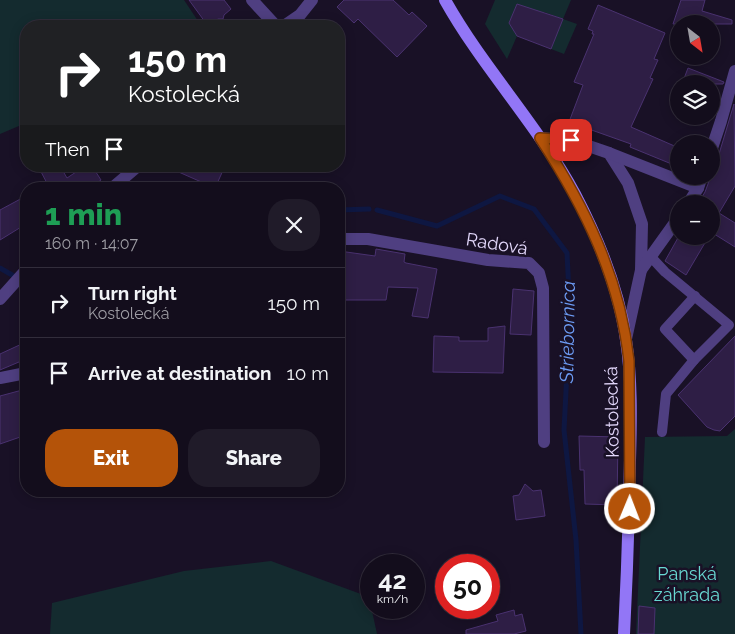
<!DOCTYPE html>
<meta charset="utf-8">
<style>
body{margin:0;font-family:Raleway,sans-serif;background:#201b29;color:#f1f3f6;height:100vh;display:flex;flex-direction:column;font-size:19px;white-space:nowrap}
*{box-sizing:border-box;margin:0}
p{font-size:16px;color:#9d9ca3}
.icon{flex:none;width:28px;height:28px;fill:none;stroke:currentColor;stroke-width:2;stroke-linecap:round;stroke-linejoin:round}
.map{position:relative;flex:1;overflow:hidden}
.panel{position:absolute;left:20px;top:182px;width:325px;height:315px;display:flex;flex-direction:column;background:#130d1c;border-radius:20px;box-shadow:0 2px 12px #0003,0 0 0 1px #322d3b}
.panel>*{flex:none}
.hud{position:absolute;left:20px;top:20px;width:325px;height:152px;border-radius:20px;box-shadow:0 2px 12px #0003,0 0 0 1px #322d3b;background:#202124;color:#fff;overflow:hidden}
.needle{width:32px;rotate:149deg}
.controls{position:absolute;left:670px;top:15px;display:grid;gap:10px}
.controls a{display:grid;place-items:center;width:50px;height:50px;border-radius:50%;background:#130d1c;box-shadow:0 2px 12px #0003,0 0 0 1px #322d3b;font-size:25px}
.speed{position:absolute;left:360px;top:554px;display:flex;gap:10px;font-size:25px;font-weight:700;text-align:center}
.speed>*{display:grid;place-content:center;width:65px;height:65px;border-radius:50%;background:#130d1c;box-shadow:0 2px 12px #0003,0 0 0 1px #322d3b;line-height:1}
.speed small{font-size:12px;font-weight:400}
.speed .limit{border:8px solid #d22;background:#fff;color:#111}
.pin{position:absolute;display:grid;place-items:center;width:42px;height:42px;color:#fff;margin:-21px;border-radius:10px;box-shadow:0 2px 8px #0006}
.me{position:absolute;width:55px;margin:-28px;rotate:1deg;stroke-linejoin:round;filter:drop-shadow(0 0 4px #0008)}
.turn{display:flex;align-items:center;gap:18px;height:105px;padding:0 25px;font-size:22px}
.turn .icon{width:65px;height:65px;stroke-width:2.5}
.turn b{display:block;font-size:35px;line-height:42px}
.then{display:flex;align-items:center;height:48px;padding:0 25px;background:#0003;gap:10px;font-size:19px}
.round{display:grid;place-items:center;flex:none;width:52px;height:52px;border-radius:20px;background:#201b29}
.overview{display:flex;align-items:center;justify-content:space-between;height:85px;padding:0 25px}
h1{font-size:30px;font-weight:800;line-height:38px;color:#1e9e55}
.action{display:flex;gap:10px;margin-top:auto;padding:10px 25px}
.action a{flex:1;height:58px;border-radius:20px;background:#b45309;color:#fff;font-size:20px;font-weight:800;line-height:58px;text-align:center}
.action a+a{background:#201b29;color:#f1f3f6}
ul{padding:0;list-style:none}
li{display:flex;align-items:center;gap:15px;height:70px;padding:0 25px;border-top:1px solid #322d3b}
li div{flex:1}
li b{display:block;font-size:19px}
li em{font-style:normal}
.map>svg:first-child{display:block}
.green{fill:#142b2f}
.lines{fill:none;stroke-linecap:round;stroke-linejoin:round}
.stream{stroke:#0e1742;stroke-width:5}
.building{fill:#2e1e45;stroke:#4a3270}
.service{stroke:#4f3f81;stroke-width:10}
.minor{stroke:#4f3f81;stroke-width:12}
.secondary{stroke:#9276f6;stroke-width:12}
.route-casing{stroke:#753606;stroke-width:12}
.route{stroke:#b45309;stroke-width:9}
.labels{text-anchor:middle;stroke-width:5;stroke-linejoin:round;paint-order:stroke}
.street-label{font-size:18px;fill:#e3d8fc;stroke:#191126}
.park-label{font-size:18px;fill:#68d8d2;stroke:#191126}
.water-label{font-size:19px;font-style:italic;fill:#6d9cf5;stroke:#191126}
</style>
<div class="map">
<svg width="735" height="634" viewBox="0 0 735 634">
<rect width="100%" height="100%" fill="#191126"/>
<g class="green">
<path d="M0,0H184L198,21L190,26H26V123L0,134Z"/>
<path d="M495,0H571L563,19L577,24L564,54L551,49L563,19L544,12L542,17L530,9L517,4L509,23L517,36L507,59L485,24Z"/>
<path d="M735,429V634H636L645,437L727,436Z"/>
<path d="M271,561L369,597L377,634H50L52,603L184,571Z"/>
</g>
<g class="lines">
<g class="stream">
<path d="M339,210L369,209"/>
<path d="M377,210L437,226L500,196L534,209L567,253L570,313L564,430L576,540L581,634"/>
<path d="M0,268L26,283"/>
</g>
</g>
<g class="building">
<path d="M189,0H224L231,9L224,15L223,19H218L208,26Z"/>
<path d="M344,0H393L409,15L412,12L427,26L397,57L358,19L354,23L337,7Z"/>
<path d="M681,0H705L702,11L732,20V24H673Z"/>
<path d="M517,4L563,19L551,49L517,36L509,23Z"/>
<path d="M598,5L665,33L654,59L658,60L650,78L653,79L631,127L679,148V167L630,147L631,144L569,122L583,85L574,82L594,34H592L593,31L588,29Z"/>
<path d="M688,68L724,82L723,84H682Z"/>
<path d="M734,104L735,186L719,213L735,223V247L711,232V204H698L705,192L711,176V169L715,158L719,154Z"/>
<path d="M38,166H60L67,178L85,166H92L101,180L89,189H50Z"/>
<path d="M165,166H225L215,188Z"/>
<path d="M26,196V224L0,240V210Z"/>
<path d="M679,236H709L686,275L665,261Z"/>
<path d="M376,249L405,254L404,262L406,263L437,269L428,318L412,316L418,288L388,287L386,300H339V251L375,256Z"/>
<path d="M513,289L534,291L531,335L510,334Z"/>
<path d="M505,326L503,373L433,372L434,336L459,337V341H488V328Z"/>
<path d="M735,336V416L720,431L714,430L707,427L678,395Z"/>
<path d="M26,342V359L0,370V354Z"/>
<path d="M26,389V435L0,444V396Z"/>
<path d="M579,436L618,437L617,505L585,504L584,470H580Z"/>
<path d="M525,484L533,491L541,490L545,516L516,520L513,496L519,495Z"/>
<path d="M639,606L655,608L654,634H638Z"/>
<path d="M514,610L515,616L522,614L526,631L514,634H466V630L498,621L496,615Z"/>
</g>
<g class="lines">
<g class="service">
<path d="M651,257L665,272L729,325L694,360L666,394L662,432"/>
<path d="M694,360L665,329L695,296"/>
</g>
<g class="minor">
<path d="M252,0L276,26"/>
<path d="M284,26L300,15L312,0"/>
<path d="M540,138L571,140L609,153L628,183L642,224L641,270"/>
<path d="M711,151L721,121L735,71"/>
<path d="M609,153L698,188"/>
<path d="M111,189L138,166"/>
<path d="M688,204L698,188L702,176"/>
<path d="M339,239H368L488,260L529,263L539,273L543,288L544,442"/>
<path d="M0,299L26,270"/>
<path d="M626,339L641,270L679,217"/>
<path d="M0,378L26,373"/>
</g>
<path class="secondary" d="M445,0C483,68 538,125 575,194C599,240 619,289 626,340C632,379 631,420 630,460C629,518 627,576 624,634"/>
</g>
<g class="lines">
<defs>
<path id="route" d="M571,140L540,138C585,207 620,278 629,361L630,509"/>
</defs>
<use href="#route" class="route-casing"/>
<use href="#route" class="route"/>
</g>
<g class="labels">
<g class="street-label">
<text transform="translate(497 244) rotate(9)" y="6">Radová</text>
<text transform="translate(612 412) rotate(-91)" y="6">Kostolecká</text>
</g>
<g class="park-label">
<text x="687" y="580">Panská<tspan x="687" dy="21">záhrada</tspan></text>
</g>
<g class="water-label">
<text transform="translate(567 332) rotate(-89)" y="7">Striebornica</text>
</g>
</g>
</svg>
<div class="controls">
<a><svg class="needle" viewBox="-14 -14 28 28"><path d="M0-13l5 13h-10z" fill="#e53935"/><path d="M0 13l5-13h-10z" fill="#9d9ca3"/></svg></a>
<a><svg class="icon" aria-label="layers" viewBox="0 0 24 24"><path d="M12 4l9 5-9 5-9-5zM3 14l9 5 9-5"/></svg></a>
<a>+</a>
<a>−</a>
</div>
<div class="speed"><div>42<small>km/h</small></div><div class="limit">50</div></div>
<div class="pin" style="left:571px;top:140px;background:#d93025"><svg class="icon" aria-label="arrive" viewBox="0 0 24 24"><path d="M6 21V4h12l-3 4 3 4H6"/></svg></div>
<svg class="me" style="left:630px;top:509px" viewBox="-20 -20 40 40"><circle r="17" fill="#b45309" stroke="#fff" stroke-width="3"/><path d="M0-11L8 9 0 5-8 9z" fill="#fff"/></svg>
<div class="hud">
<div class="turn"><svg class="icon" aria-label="right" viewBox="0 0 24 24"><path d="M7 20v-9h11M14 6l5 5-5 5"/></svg><div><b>150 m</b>Kostolecká</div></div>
<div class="then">Then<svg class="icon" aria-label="arrive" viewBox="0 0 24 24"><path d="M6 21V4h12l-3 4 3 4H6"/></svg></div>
</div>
<section class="panel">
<div class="overview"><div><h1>1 min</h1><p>160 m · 14:07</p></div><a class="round"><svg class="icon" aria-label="close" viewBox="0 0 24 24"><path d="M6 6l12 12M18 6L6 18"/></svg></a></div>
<ul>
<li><svg class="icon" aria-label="right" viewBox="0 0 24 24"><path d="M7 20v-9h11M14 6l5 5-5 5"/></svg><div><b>Turn right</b><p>Kostolecká</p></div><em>150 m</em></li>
<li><svg class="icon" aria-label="arrive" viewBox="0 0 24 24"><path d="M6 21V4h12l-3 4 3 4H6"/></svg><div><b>Arrive at destination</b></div><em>10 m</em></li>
</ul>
<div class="action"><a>Exit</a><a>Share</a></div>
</section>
</div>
